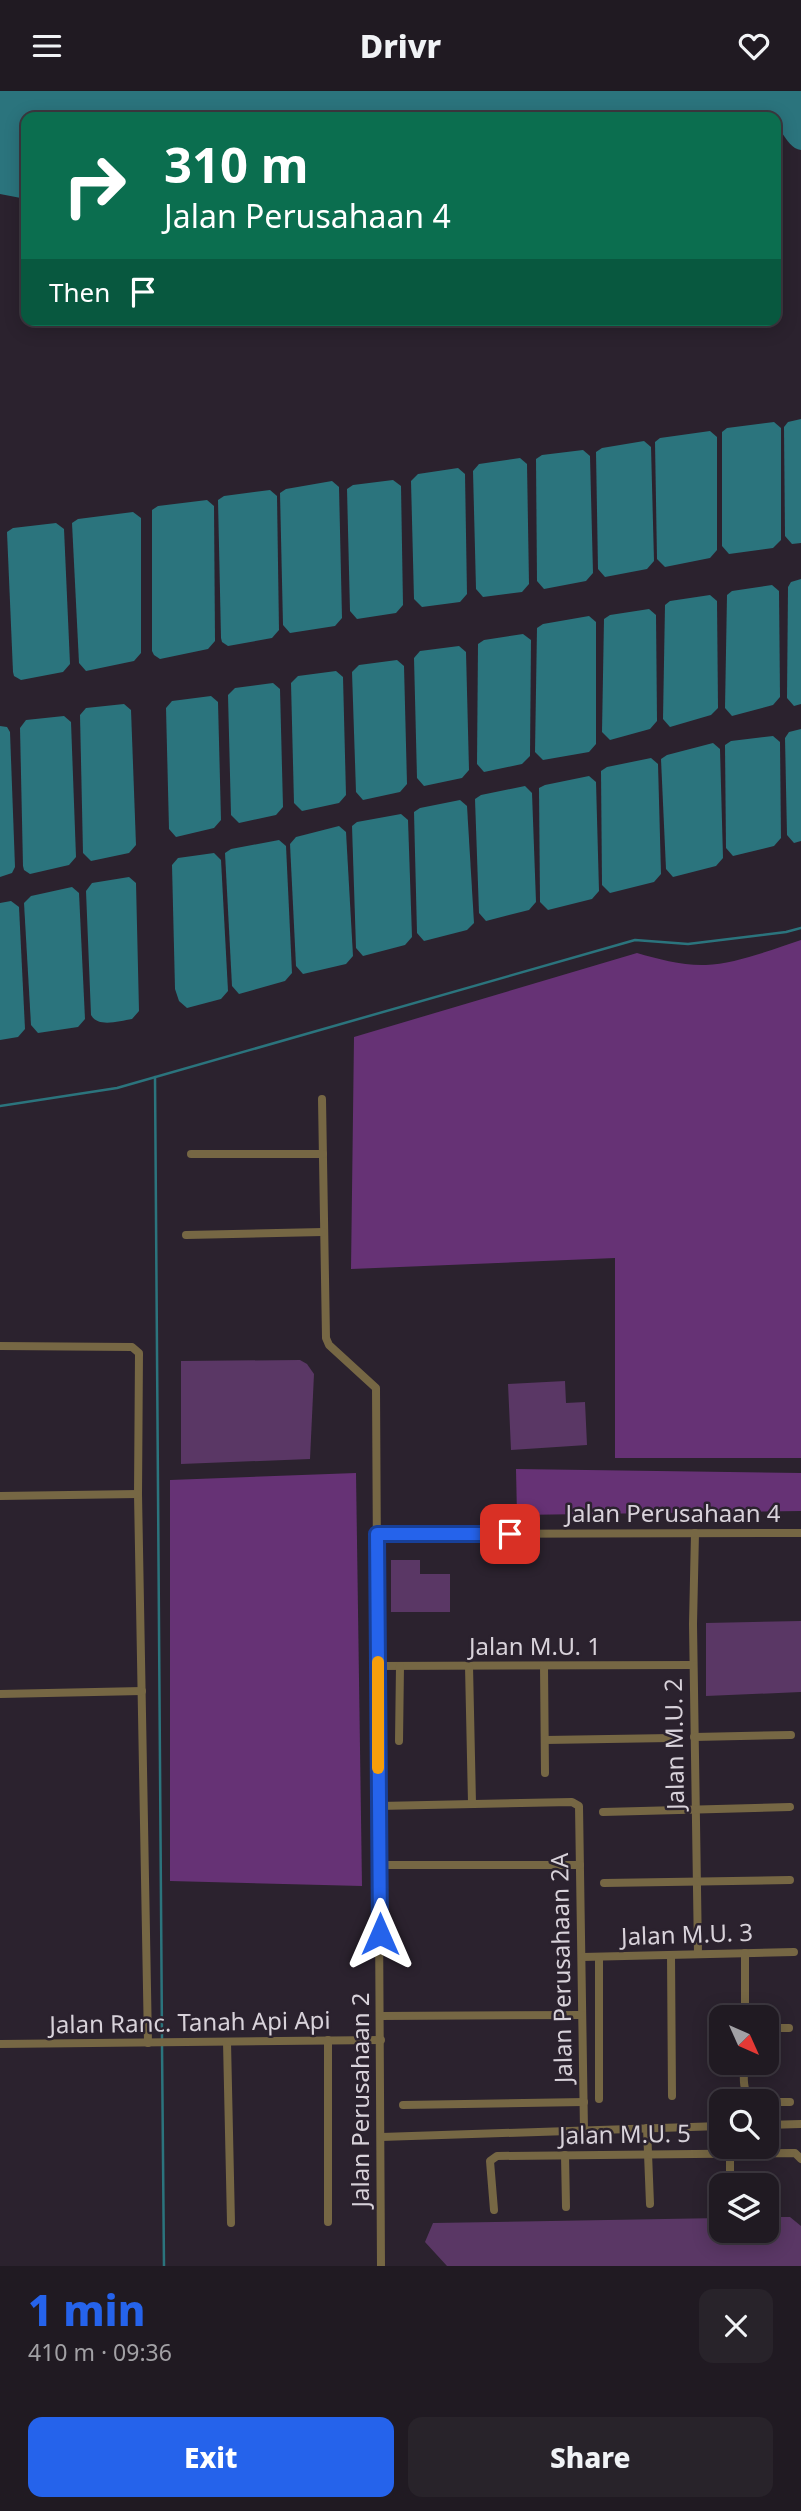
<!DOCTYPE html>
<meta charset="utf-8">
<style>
body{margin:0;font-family:"Noto Sans",sans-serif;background:#28232a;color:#f1f3f6;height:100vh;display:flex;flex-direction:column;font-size:26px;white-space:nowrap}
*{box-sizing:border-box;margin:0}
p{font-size:23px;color:#a2a1a5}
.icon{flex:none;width:38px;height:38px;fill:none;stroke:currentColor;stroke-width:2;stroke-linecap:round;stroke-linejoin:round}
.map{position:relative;height:2175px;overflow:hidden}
.sheet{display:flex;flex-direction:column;background:#201a22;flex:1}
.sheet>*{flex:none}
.top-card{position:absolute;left:21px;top:21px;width:760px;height:214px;border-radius:14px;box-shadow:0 4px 18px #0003,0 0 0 2px #3d3840;background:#0b6e4f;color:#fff;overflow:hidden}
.needle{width:46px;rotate:135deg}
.fabs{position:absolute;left:709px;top:1914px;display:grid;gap:14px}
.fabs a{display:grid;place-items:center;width:70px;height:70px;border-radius:14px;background:#201a22;box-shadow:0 4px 18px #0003,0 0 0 2px #3d3840;font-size:35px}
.pin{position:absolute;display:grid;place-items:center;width:60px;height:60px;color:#fff;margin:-30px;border-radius:14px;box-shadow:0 4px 10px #0006}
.me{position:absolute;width:77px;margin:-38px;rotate:0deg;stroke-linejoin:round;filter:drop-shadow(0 0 5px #0008)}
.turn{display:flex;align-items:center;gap:24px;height:147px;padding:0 28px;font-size:32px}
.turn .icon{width:91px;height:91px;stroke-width:2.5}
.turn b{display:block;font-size:49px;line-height:60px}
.then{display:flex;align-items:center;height:66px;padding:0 28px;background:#0003;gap:14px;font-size:26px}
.round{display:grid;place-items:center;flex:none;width:74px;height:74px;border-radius:14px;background:#28232a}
.headline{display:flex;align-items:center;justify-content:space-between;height:119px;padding:0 28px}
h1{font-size:42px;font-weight:800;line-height:52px;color:#2563eb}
.primary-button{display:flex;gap:14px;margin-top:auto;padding:14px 28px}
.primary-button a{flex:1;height:80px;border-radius:14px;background:#2563eb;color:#fff;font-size:28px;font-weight:800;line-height:80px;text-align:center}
.primary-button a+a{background:#28232a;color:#f1f3f6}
header{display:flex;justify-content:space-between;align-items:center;height:91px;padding:0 28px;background:#201a22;font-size:32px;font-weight:800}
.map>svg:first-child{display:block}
.green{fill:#5a3765}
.forest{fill:#663275}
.water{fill:#2b747d}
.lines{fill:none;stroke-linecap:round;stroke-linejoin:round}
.stream{stroke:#2b747d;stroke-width:2.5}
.minor{stroke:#766744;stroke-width:8}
.route-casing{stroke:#184099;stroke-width:18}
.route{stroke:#2563eb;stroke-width:12}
.slow{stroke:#f59e0b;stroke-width:12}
.labels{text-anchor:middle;stroke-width:5;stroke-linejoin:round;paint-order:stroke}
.street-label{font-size:24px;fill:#d8d2da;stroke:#2b222e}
</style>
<header><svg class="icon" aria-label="menu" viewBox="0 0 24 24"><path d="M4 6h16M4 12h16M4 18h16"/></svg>Drivr<svg class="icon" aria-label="heart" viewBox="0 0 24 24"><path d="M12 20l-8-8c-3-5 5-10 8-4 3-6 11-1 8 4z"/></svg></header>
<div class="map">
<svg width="801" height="2175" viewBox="0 0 801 2175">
<rect width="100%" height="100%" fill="#2b222e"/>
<g class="green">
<path d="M300,1269L307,1273L314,1283L310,1368L181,1373V1270Z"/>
<path d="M565,1290L566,1312L585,1311L587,1354L511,1359L508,1293Z"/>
<path d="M391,1469H420V1483H450V1521H391Z"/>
<path d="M801,1530V1601L706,1605V1532Z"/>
<path d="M767,2126H790L801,2135V2175H447L425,2151L433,2132L721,2127V2140H766Z"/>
</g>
<g class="forest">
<path d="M801,849V1367H615V1167L351,1178L354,946L637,862C658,868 684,875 706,874C735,873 774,858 801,849Z"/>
<path d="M516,1378L801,1382V1420L517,1424Z"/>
<path d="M356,1382L362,1795L170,1790V1389Z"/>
</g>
<g class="water">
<path d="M0,0H801V59C792,58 787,49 782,42L775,41V26H26V108L0,103Z"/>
<path d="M801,328V452L792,453L785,445L784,336L788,331Z"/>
<path d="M774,331L781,337V449L773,457L729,463L722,455V341L727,337Z"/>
<path d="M710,340L717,346V459L710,467L665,476L657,468L655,351L660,347Z"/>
<path d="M644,350L651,356L654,470L647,478L605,486L598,478L596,361L602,357Z"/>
<path d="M583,359L590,365L593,482L586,490L544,498L537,490L536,368L542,364Z"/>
<path d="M520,367L527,373L529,493L522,501L483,506L476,498L473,380L479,373Z"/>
<path d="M458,377L465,383L467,503L460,511L422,516L414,508L411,390L418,383Z"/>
<path d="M393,389L401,395L403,514L396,522L357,528L350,520L347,398L353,394Z"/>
<path d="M332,390L339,396L342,527L335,535L290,542L283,534L280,402L286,398Z"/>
<path d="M270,399L277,405L279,539L272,547L228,555L222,551L221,547L218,409L224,405Z"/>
<path d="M207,409L214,415L215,550L208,558L160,568L154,564L152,560V419L158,415Z"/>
<path d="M133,421L141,427V562L134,570L86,580L79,572L72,432L78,428Z"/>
<path d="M56,432L64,438L70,573L63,581L21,589L14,585L13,581L7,441L13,437Z"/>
<path d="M801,488V613L794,615L787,607L788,496L791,491Z"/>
<path d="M772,494L779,500L780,606L773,614L732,625L725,617L727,504L732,500Z"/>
<path d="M710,504L717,510L718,617L711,624L670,636L663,628L665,514L670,510Z"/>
<path d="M649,518L656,524L657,630L650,638L610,649L602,641L604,528L610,524Z"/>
<path d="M589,525L596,531V653L589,661L543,669L535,661L537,537L543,533Z"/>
<path d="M523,543L531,549L530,665L522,673L484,681L477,673L478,553L484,549Z"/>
<path d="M459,555L466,561L469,679L462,687L424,695L417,687L414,567L420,560Z"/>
<path d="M397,569L404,575L407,693L400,701L363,709L356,701L352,581L359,574Z"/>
<path d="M336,580L343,586L346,704L339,712L302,720L294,712L291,592L298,585Z"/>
<path d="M273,592L280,598L283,716L276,724L239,732L231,724L228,604L235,597Z"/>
<path d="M211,605L218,611L221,729L214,737L176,746L169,738L166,617L172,610Z"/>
<path d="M124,613L131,619L136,754L129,762L91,770L83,762L80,624L86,617Z"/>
<path d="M64,625L71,631L76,766L69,774L30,783L24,779L23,775L20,637L26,629Z"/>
<path d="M0,635L7,636L10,641L15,776L12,782L0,786Z"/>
<path d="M801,638V750L794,752L787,744L785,647L789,641Z"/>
<path d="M773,645L780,651L781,747L774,755L733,765L726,757L725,654L731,650Z"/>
<path d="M713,652L720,658L723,767L716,775L673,786L666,778L661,668L667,664Z"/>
<path d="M651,667L658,673L661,783L654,791L610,802L602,794L601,680L607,676Z"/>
<path d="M589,685L596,691L599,800L592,808L548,819L540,811L539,697L545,694Z"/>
<path d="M525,695L532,702L536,811L529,819L486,830L479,822L475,708L481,704Z"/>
<path d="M460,709L467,715L474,832L467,839L424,850L417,842L414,721L420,717Z"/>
<path d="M401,723L408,729L412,846L405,854L363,865L356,857L352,735L357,731Z"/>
<path d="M339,735L346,741L353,865L346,873L303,883L296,875L290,753L296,746Z"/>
<path d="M279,749L286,755L292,882L285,890L239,903L232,895L225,762L231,758Z"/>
<path d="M214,762L221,769L228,900L221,908L187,917L179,910L175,898L172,774L178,767Z"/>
<path d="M129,786L136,792L139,920L132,928C119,930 98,937 91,924L86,800L92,792Z"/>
<path d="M72,796L79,802L85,928L78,936L38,942L31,934L24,812L31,805Z"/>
<path d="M11,810L19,816L25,938L18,946L0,949V812Z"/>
</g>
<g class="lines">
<g class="stream">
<path d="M155,986L162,1948"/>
<path d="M0,1015L117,997L635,849L688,853L786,841L801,837"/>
<path d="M162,1954L164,2175"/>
</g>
<g class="minor">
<path d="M322,1008L326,1247L329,1254L376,1297L381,2175"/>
<path d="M191,1063H323"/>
<path d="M186,1144L323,1141"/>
<path d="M0,1255L132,1256L139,1262L138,1403L148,1952"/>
<path d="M0,1405L138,1403"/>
<path d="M695,1442L693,1533L698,1863"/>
<path d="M377,1443L801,1442"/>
<path d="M378,1575L693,1574"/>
<path d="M469,1575L472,1712"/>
<path d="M544,1575L545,1682"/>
<path d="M0,1603L142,1600"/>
<path d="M694,1646L791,1644"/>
<path d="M545,1649L671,1647"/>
<path d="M399,1650L400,1575"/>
<path d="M379,1715L572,1711L579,1715L584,2040"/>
<path d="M603,1721L790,1716"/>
<path d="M379,1774H580"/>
<path d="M604,1792L790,1789"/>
<path d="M671,1864L672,2005"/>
<path d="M582,1866L794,1861"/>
<path d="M380,1925L582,1924"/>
<path d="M745,1927V1862"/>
<path d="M766,1937H789"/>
<path d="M227,1951L231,2132"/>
<path d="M0,1953L381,1949"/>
<path d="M744,1972C744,1987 741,2000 754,2011"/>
<path d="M599,2008V1866"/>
<path d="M766,2011H790"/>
<path d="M403,2014L584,2011"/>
<path d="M766,2034L801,2033"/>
<path d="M647,2037L650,2113"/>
<path d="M381,2046L721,2035"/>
<path d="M565,2064L566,2116"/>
<path d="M730,2095V2063"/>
<path d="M494,2119L490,2070L497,2065L795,2062L801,2068"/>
<path d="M328,2131V1949"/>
</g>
</g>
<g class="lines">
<defs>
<path id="route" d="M380,1843L377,1443H510"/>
</defs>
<use href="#route" class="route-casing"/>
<use href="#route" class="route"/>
<path class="slow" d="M378,1571V1677"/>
</g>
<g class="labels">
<g class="street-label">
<text x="673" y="1431">Jalan Perusahaan 4</text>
<text x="535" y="1564">Jalan M.U. 1</text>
<text transform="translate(675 1653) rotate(-91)" y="8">Jalan M.U. 2</text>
<text transform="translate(687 1844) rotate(-2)" y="8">Jalan M.U. 3</text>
<text transform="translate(562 1877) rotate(-91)" y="8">Jalan Perusahaan 2A</text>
<text transform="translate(190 1932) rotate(-1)" y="8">Jalan Ranc. Tanah Api Api</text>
<text transform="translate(361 2009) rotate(-90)" y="8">Jalan Perusahaan 2</text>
<text transform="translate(625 2044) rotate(-1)" y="8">Jalan M.U. 5</text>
</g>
</g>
</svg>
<div class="fabs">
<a><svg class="needle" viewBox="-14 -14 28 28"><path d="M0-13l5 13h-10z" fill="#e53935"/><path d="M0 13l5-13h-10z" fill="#a2a1a5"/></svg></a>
<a><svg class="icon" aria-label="search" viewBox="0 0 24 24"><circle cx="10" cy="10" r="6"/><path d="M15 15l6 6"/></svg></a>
<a><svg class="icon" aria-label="layers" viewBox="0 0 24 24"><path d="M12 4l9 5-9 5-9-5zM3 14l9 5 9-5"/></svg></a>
</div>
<div class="pin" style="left:510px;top:1443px;background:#d93025"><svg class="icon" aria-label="arrive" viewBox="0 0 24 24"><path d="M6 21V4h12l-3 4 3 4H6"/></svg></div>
<svg class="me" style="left:380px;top:1843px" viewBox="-20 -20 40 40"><path d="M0-17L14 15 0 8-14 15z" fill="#2563eb" stroke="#fff" stroke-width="4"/></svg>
<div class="top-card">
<div class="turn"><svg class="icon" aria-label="right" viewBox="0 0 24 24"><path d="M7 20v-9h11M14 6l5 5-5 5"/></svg><div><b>310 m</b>Jalan Perusahaan 4</div></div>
<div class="then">Then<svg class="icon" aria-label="arrive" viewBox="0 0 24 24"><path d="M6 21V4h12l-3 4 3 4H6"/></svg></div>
</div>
</div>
<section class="sheet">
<div class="headline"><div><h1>1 min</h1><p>410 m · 09:36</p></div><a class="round"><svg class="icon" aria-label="close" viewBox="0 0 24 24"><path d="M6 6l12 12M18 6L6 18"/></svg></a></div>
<div class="primary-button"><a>Exit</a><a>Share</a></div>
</section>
